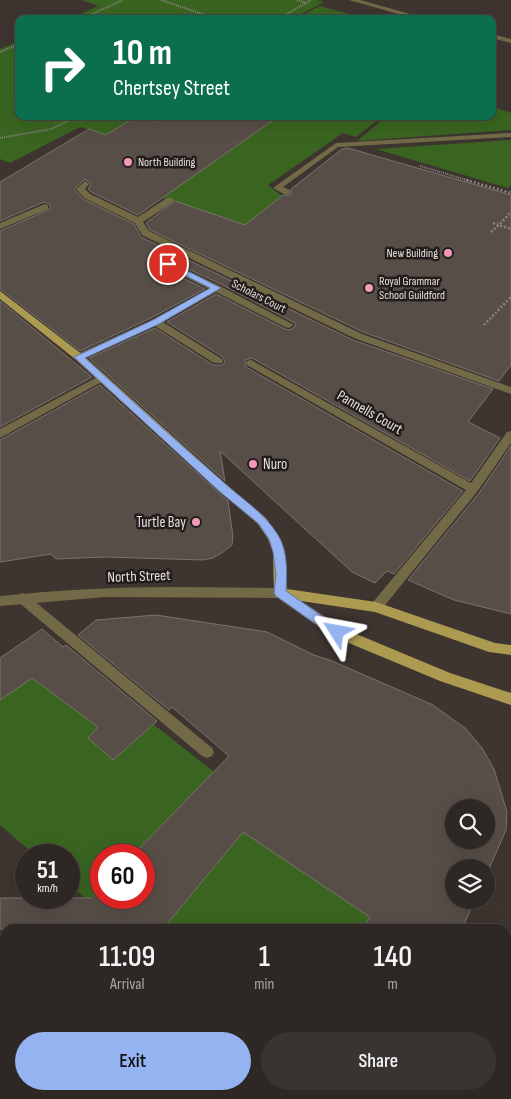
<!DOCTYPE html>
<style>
body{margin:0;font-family:"Sofia Sans Condensed",sans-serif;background:#3a3431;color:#f1f3f6;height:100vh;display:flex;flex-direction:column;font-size:19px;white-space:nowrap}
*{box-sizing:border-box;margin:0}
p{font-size:16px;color:#a7a6a6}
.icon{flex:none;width:28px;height:28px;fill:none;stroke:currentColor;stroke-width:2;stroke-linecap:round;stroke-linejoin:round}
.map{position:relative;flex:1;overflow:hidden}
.sheet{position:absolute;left:0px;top:924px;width:511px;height:176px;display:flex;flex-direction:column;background:#2e2824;border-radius:15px 15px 0 0;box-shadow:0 5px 20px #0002,0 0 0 1px #494441}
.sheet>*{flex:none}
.banner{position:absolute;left:15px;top:15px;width:481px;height:105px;border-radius:10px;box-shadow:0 5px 20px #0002,0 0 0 1px #494441;background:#0b6e4f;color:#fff;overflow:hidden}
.buttons{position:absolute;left:445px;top:799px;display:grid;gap:10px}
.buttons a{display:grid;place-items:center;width:50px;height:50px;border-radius:50%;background:#2e2824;box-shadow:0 5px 20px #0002,0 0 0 1px #494441;font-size:25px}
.speed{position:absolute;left:15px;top:844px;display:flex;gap:10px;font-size:25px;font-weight:700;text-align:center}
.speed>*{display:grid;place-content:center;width:65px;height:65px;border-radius:50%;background:#2e2824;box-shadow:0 5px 20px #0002,0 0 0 1px #494441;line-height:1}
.speed small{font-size:12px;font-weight:400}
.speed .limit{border:8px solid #d22;background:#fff;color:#111}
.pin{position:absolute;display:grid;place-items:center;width:42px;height:42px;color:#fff;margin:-21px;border:2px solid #fff;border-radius:50%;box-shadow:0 1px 5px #0007}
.me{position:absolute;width:55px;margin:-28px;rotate:304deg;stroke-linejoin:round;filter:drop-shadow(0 0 4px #0008)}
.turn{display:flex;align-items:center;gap:18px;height:105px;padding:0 15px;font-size:22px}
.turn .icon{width:65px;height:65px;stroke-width:2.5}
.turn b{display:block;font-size:35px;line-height:42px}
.eta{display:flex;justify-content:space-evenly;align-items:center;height:85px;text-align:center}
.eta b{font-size:30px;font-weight:600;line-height:35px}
.button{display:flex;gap:10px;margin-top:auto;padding:10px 15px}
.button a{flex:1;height:58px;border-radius:30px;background:#95b2f1;color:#111;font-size:20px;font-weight:600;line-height:58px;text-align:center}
.button a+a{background:#3a3431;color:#f1f3f6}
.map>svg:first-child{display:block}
.green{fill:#3a6520}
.building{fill:#584e48;stroke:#7c726c;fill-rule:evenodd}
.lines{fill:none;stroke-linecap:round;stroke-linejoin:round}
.path-far2{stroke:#8b8480;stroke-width:2;stroke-dasharray:1 1;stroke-linecap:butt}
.path-far1{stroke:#8b8480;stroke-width:2.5;stroke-dasharray:2 2;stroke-linecap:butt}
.path{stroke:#8b8480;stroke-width:4;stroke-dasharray:3 3;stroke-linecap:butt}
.service{fill:#726a47;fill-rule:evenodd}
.minor{fill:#726a47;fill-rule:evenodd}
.tertiary{fill:#726a47;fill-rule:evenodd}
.primary{fill:#ac9a50;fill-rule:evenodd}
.route{fill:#95b2f1;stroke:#61749d}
.poi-dot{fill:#f09ab7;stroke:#221d1b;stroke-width:2}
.labels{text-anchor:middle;stroke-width:5;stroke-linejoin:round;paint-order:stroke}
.far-poi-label{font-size:12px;fill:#e5dfdc;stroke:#221d1b;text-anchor:start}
.far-street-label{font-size:12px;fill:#e5dfdc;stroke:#221d1b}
.street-label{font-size:15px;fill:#e5dfdc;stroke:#221d1b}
.poi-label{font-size:15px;fill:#e5dfdc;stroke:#221d1b;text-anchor:start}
</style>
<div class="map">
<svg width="511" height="1099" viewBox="0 0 511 1099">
<rect width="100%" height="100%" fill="#3e3530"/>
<g class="green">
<path d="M82,0H317L324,2L292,19H70L98,6Z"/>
<path d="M320,6L367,19H368H295Z"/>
<path d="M19,41V116H137L106,135L80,127L10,163L0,159V49Z"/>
<path d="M493,107L511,113V130L357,141L387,116H492Z"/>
<path d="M279,116H383L356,137L343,133L268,185L282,196L245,225L156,196L197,173Z"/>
<path d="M511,140V185L508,188L376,149Z"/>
<path d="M32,678L98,727L88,738L113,760L153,724L214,772L133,855H101V888L88,901L69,884V855H35L0,825V700Z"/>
<path d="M243,832L370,917L361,929H163Z"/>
</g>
<g class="building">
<path d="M137,116L158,121L166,116H279L138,215L91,192L88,189L91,184L85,179L74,189L83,199L134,224L141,237L353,340L493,389L468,422L500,438L470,481L252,358L245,360L246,367L463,491L394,574L387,571L375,583L352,572L220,451L225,481L89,358L155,328L213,365H222L225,362L223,357L167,322L216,294L285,329L290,330L296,326L295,323L221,284L166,259L162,261L163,268L205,289L151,318L80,351L0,289V231L50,209V204L44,202L0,221V182L89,129L106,135Z"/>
<path d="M348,148L511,195V365L499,381L363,332L150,230L146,223L175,201L245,225L283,195H291V189L342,149Z"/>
<path d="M0,301L92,377L0,427Z"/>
<path d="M100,385L228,501L233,536L232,545L223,552L213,558L203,560L105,557L56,559L51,554L0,562V440Z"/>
<path d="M511,446V614L454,600L408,580L479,493Z"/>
<path d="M156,615L267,632L314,655L332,661L433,705L465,728L482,748L494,769L507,812L506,830L486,876V868H454V900H475L462,929H361L370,917L243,832L163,929H0V898H92L101,888V898H144V855H133L229,756L172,707L169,710L78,635L96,620ZM454,808H486V840H454Z"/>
<path d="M42,629L63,647L66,645L157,721L113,760L88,738L98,727L32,678L0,700V658Z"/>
</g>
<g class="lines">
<g class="path-far2">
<path d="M161,0L217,19"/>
<path d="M297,0L306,3"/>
<path d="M81,19L123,0"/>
<path d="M278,19L311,0"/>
<path d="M0,52L19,44"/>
<path d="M0,138L51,129L78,116"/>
<path d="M420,166L470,181"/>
</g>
<g class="path-far1">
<path d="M466,180L511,193"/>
<path d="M493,223L499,225L511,212"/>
<path d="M491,232L499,225L511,229"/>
<path d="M484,325L511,297"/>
</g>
<g class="path">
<path d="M0,939L5,944"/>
<path d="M506,1081L511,1084"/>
<path d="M178,1095L182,1099"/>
</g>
<g class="service">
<path d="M85,181L89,184L85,189L90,194L138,217L167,198H173V202L143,222L149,231L362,334L511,387V394L354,338L142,235L135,223L84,198L76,189Z"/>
<path d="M45,204L48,205V209L0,229V223Z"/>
<path d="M167,261L220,286L294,325L289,328L285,327L216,292L163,322L222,359L223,361L222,363H214L155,326L83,359H75L74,357L75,355L152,320L209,289L164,266V262Z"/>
<path d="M251,360L471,483L507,432L511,431V443L477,492L381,610H371L369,607L466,490L247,365L246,363L247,361Z"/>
<path d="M101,375L105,376L106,378L105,380L0,438V429Z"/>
<path d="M22,593L27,595L212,748L214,752L212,756L207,758L202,756L17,601L15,598L17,595Z"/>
</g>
<g class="minor">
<path d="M349,0H360L428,19H416Z"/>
<path d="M492,34L511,39V43L492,38Z"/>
<path d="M511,133V137L338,147L283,187L290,190V194H284L273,188L336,143Z"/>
<path d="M511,937V959L506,961V939Z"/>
<path d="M409,1095H429L428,1099H408Z"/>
</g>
<path class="tertiary" d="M175,587L280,588L285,590L286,593L285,596L280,598L105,597L0,606V596C58,590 116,587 175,587Z"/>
<path class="primary" d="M0,291L83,355L228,486L266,518L280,538L285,552L287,589L376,602L495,643L511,645V655L489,652L375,612L301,601L342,628L450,673L511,693V705L440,681L332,636L275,596L274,593L273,552L268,539L258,524L220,492L75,359L0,299Z"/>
</g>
<path class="route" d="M168,261L221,288L159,324L85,358C130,399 175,440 221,480C240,498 264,512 278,535C288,551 287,573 286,591L341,629L343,632L341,636H333L276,596L274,593L276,575L273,552L269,539L258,523L220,492L74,357L153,320L210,288L164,265V262Z"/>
<g class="poi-dot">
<circle cx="128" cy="162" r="5"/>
<circle cx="448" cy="253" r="5"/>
<circle cx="369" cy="288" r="5"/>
<circle cx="253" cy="464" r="5"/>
<circle cx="196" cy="522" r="5"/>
</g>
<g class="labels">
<g class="far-poi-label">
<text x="138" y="166">North Building</text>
<text x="438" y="257" text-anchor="end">New Building</text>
<text x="379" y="285">Royal Grammar<tspan x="379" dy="14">School Guildford</tspan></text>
</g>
<g class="far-street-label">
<text transform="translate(259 296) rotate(27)" y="4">Scholars Court</text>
</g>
<g class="street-label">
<text transform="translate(370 412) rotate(30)" y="5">Pannells Court</text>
<text transform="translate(139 576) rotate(-2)" y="5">North Street</text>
</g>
<g class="poi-label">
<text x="263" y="469">Nuro</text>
<text x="186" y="527" text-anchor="end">Turtle Bay</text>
</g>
</g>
</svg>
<div class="buttons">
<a><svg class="icon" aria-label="search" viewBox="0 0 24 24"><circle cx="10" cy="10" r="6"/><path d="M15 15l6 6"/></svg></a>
<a><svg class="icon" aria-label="layers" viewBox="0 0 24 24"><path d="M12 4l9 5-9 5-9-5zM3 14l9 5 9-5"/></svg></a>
</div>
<div class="speed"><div>51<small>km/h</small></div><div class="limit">60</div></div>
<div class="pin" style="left:168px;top:264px;background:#d93025"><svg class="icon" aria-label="arrive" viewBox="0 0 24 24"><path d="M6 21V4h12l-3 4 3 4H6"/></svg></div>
<svg class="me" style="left:337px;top:632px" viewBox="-20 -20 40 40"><path d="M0-17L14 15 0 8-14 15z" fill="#95b2f1" stroke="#fff" stroke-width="4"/></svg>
<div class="banner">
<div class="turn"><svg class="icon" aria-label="right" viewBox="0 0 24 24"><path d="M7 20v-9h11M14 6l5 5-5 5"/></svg><div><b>10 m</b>Chertsey Street</div></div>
</div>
<section class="sheet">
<div class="eta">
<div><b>11:09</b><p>Arrival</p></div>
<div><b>1</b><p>min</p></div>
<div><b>140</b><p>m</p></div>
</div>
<div class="button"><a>Exit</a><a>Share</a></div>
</section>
</div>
